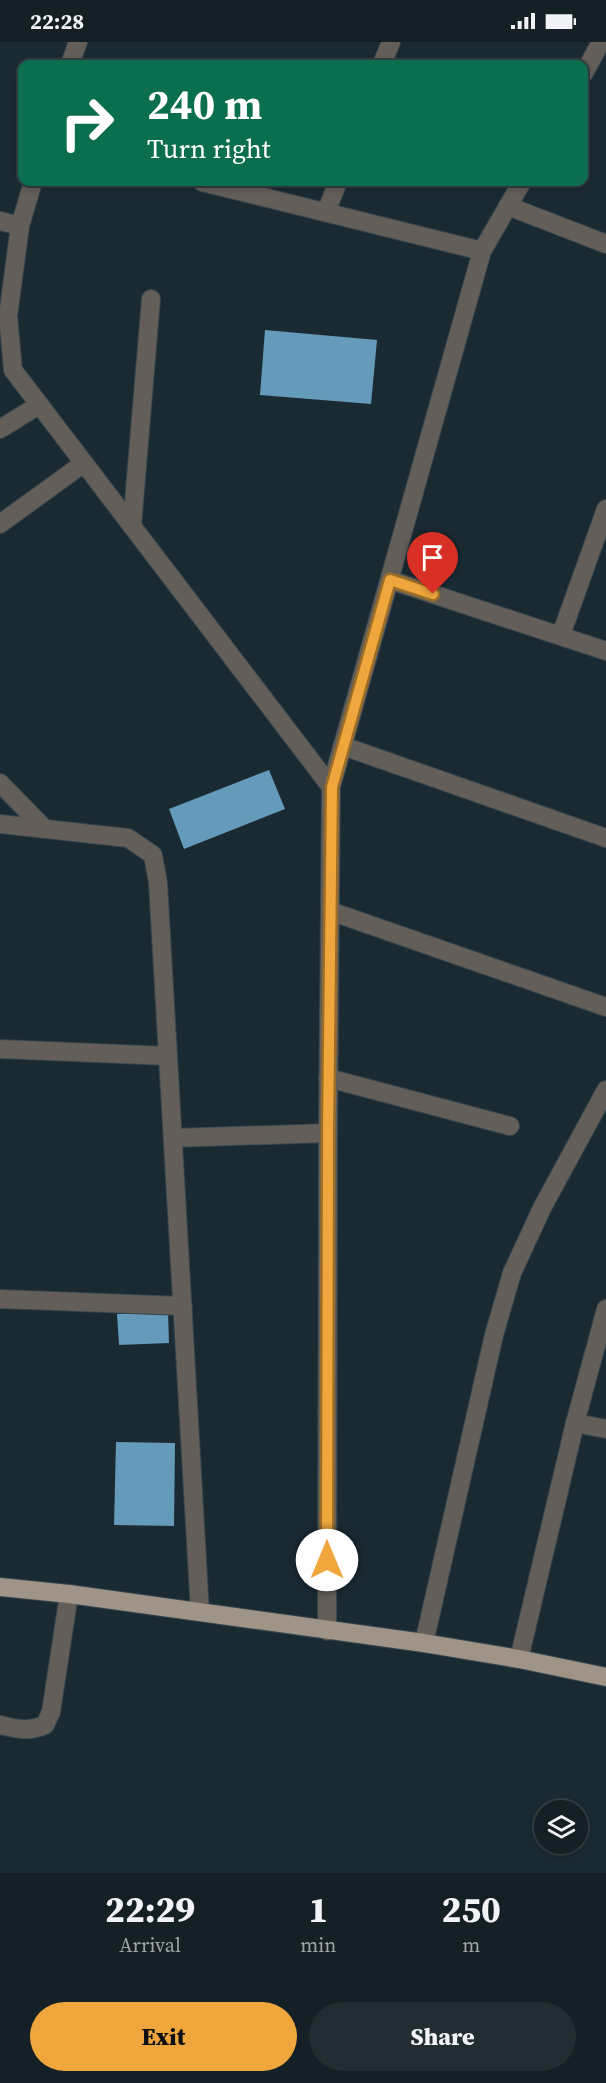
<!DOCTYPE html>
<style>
body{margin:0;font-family:"Source Serif 4",serif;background:#212d32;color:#f1f3f6;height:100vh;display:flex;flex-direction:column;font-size:22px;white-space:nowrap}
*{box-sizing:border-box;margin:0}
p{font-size:20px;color:#9da3a7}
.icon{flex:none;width:33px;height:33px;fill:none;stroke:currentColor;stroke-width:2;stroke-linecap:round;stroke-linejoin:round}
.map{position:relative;height:1831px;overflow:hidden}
.sheet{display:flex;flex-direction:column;background:#142026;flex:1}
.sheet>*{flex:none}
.top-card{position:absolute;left:18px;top:18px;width:570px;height:126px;border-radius:12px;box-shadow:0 3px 9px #0003,0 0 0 2px #333e43;background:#0b6e4f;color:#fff;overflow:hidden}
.buttons{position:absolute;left:534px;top:1758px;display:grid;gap:12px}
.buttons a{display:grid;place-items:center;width:54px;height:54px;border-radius:50%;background:#142026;box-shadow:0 3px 9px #0003,0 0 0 2px #333e43;font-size:30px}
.pin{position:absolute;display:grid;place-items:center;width:51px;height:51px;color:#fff;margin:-62px -26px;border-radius:50% 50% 50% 0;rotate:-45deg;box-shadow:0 0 6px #0007}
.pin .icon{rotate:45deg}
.me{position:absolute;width:66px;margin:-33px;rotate:0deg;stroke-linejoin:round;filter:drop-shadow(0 0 4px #0008)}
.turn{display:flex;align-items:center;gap:21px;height:126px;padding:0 30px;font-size:27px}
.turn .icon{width:78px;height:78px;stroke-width:2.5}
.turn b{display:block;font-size:42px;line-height:51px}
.eta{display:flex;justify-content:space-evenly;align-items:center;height:102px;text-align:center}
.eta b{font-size:36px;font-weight:800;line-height:42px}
.action{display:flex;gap:12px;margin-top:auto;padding:12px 30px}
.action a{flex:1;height:69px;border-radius:36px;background:#efa73d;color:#111;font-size:24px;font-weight:800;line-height:69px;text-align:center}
.action a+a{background:#212d32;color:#f1f3f6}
.status{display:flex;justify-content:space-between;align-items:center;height:42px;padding:0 30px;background:#142026;direction:ltr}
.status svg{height:16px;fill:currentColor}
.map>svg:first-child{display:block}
.building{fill:#649aba}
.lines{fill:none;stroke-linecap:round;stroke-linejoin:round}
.minor-casing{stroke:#36454e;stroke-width:20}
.major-casing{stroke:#36454e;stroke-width:20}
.minor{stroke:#635e57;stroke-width:18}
.major{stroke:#9f9487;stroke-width:18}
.route-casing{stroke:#9b6d28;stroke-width:15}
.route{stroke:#efa73d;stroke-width:10}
</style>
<div class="status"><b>22:28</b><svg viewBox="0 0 49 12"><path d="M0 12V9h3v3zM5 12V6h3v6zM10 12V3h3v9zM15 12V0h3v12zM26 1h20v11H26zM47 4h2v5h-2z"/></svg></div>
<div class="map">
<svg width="606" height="1831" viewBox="0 0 606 1831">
<rect width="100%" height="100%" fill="#1a2a33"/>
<g class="building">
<path d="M277,140H297L296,145Z"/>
<path d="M265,288L377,298L371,362L260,353Z"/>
<path d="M269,728L285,767L184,807L169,767Z"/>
<path d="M168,1270L169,1301L119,1303L117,1272Z"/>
<path d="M116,1400L175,1401L174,1484L114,1483Z"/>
</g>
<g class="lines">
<defs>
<g id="minor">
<path d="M70,22L78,0"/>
<path d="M382,22L391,0"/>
<path d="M584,31L601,0"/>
<path d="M33,140L20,184L8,274L13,328L331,745L328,1091L327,1589"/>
<path d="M202,140L482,209"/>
<path d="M508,164L606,202"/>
<path d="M326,170L338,140"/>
<path d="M0,179L20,184"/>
<path d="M0,387L39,363"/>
<path d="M0,482L84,421"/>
<path d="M132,484L151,257"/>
<path d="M390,538L606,609"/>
<path d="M561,593L606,467"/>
<path d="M343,704L606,796"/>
<path d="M0,741L45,787"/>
<path d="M331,745L482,209L522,140"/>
<path d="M0,782L128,796L153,813L158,841L200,1570"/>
<path d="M330,869L606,965"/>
<path d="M0,1007L168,1014"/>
<path d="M328,1036L510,1084"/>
<path d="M173,1096L328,1091"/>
<path d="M0,1257L183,1264"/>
<path d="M575,1381L606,1387"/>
<path d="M424,1601L494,1293L512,1231L542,1166L606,1048"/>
<path d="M519,1617L575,1381L606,1267"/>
<path d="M0,1683C17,1687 29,1690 45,1683L51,1670L69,1552"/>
</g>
<path id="major" d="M0,1545L69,1552L424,1601L519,1617L606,1635"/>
</defs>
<use href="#minor" class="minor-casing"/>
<use href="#major" class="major-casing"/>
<use href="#minor" class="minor"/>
<use href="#major" class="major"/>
</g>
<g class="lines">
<defs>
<path id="route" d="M327,1518L328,1090L332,745L390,538L433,552"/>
</defs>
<use href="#route" class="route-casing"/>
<use href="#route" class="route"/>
</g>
</svg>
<div class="buttons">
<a><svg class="icon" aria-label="layers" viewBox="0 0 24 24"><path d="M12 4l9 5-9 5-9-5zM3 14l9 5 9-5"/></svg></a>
</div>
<div class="pin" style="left:433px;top:552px;background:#d93025"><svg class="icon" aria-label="arrive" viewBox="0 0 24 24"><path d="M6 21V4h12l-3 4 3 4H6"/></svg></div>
<svg class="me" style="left:327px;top:1518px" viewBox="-20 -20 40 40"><circle r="19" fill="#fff"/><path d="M0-13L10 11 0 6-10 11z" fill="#efa73d"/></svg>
<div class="top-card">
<div class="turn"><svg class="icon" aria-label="right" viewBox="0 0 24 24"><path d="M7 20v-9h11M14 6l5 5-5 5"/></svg><div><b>240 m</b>Turn right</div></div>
</div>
</div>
<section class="sheet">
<div class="eta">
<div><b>22:29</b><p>Arrival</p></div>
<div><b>1</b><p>min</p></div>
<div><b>250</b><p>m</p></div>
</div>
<div class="action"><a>Exit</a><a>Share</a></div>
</section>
